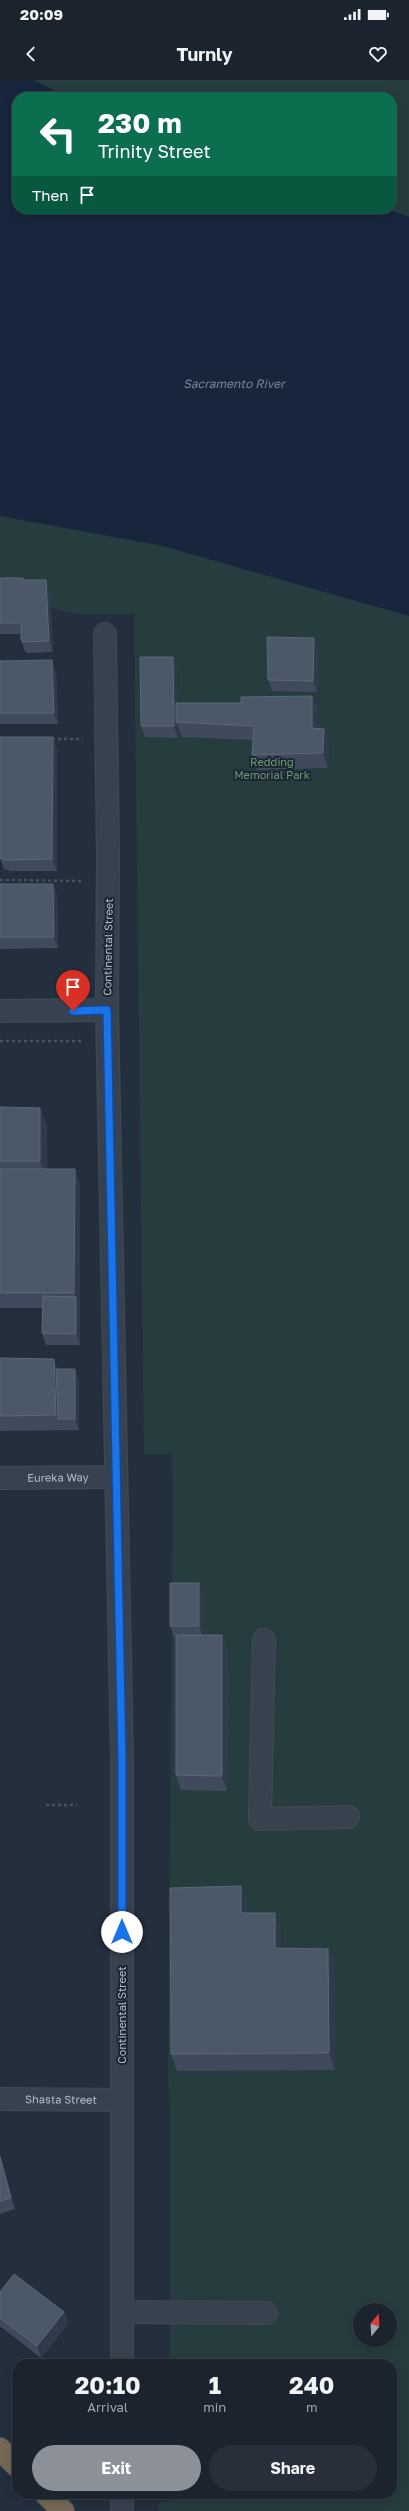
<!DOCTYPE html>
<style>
body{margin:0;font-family:"Golos Text",sans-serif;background:#282f3a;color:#f1f3f6;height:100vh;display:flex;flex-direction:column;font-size:15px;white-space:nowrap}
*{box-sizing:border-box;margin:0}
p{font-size:13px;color:#a0a4aa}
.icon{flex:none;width:22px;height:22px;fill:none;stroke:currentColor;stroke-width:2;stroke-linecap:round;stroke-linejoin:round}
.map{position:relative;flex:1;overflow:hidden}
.panel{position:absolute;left:12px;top:2279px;width:385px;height:140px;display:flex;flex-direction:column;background:#1b232e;border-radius:16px;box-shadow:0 2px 10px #0003,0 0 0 1px #39404a}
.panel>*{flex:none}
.hud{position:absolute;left:12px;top:12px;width:385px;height:122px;border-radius:16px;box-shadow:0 2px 10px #0003,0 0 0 1px #39404a;background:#0b6e4f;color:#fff;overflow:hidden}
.needle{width:26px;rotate:18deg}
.controls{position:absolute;left:353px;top:2223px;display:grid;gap:8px}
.controls a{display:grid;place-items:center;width:44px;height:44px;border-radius:50%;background:#1b232e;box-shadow:0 2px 10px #0003,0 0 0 1px #39404a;font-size:20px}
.pin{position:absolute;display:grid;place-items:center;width:34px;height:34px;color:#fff;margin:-41px -17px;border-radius:50% 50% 50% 0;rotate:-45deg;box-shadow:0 0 4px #0007}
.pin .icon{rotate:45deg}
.me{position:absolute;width:44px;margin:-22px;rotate:0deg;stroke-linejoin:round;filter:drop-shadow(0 0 3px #0008)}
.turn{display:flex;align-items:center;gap:14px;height:84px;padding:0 20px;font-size:18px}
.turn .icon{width:52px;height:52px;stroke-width:2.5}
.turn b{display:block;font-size:28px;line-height:34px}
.then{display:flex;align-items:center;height:38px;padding:0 20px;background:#0003;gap:8px;font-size:15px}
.eta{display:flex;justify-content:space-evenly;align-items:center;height:68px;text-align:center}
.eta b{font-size:24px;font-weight:700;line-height:28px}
.primary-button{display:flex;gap:8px;margin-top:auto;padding:8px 20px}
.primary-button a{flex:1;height:46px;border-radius:24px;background:#8c9099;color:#fff;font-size:16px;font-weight:700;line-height:46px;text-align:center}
.primary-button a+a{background:#282f3a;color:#f1f3f6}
.status{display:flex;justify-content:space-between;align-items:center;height:28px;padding:0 20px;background:#1b232e;direction:ltr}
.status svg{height:11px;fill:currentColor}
header{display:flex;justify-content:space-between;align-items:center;height:52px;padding:0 20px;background:#1b232e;font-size:18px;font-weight:700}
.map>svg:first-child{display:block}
.green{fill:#263c3f;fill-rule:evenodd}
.water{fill:#17263c}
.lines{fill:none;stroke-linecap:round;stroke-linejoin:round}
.minor-casing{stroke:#414a57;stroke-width:24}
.highway-casing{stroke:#434c59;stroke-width:24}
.path{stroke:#3f5557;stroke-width:2.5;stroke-dasharray:3 3;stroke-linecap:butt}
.minor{stroke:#38414e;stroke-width:22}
.highway{stroke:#746855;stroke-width:22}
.wall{fill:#3f4b5c}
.shaded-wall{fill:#2f3b4b}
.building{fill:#4b5868;stroke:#5c6777}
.route-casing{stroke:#114b97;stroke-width:10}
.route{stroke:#1a73e8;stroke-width:7}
.labels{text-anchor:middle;stroke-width:4;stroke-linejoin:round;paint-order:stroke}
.park-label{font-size:11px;fill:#6b9a76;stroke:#1d2633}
.street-label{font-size:11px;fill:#b4bcc9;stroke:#1d2633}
.water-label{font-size:12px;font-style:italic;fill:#6d86a8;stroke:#1d2633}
</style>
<div class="status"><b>20:09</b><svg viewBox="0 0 49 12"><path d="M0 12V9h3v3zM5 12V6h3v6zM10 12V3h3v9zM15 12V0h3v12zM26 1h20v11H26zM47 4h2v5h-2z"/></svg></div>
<header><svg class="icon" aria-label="back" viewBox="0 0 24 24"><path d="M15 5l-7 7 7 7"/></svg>Turnly<svg class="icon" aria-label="heart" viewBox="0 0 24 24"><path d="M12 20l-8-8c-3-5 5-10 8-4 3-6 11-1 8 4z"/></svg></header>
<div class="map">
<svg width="409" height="2431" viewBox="0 0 409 2431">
<rect width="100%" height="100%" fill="#242f3e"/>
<g class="green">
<path d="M34,0H409V137L388,129H392V17H66Z"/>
<path d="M0,429L409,487V2431H158L159,2423L170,2421V2414H392V2284H170V2026L168,1999L173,1415L172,1374H144L134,534H81L62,531L0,512ZM360,2230H390V2260H360Z"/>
</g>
<path class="water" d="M0,0H34L66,17H17V129H388L409,137V536L163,466L0,436Z"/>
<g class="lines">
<defs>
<g id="minor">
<path d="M105,554L108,776L107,930L122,1681V2284"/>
<path d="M0,931L107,930"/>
<path id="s1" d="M0,1398L116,1397"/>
<path d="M264,1560L260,1739L348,1737"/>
<path id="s2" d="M0,2019L122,2020"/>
<path d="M122,2232L266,2233"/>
<path d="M122,2414V2431"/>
</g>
<g id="highway">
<path d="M0,2369L17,2386"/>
<path d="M46,2414L63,2431"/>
</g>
</defs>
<use href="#minor" class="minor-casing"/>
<use href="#highway" class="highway-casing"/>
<g class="path">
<path d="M52,659H83"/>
<path d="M0,800L83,801"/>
<path d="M0,961H83"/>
<path d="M46,1725H77"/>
</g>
<use href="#minor" class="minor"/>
<use href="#highway" class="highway"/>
</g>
<g class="wall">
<path d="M0,498H23L24,500H46L50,511L53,572L28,573L25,571L21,560V554H0Z"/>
<path d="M318,570L317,612L272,611L268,600Z"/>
<path d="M173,577L177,589V623H241L312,616L317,631V648L324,649L329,664L328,688L257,690L252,675L253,660L182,657L178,646V658L145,657L141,646Z"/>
<path d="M0,581L56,592L58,644H0Z"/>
<path d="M57,668V791H11L4,789L0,778Z"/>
<path d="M0,804L57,815L58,868L0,869Z"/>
<path d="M0,1027L40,1028L47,1047V1089L80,1104V1265H46L42,1253L43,1228H0Z"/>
<path d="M0,1278L58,1289H75L79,1300V1350L0,1351Z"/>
<path d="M203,1515V1555H222L228,1570L227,1711L181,1710L176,1695V1557H174L170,1546Z"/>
<path d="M241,1806L247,1823V1833H275L281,1850V1869H328L334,1886L335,1990L177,1991L171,1974Z"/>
<path d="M0,2075L15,2129L0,2134Z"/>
<path d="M0,2212L64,2232L68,2243L41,2278L0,2246Z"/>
</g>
<g class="shaded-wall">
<path d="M46,500L50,511L53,572L49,561Z"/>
<path d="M314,558L318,570L317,612L313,601Z"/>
<path d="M173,577L177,589L178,642H176L178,646V658L174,646Z"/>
<path d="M52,580L56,592L58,644L54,633Z"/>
<path d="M312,616L317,631V663L312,648Z"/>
<path d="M324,649L329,664L328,688L323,673Z"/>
<path d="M53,657L57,668V791L52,779Z"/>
<path d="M53,804L57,815L58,868L54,857Z"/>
<path d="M40,1028L47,1047L48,1101L40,1081Z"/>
<path d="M75,1089L80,1104V1265L76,1254V1217L74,1213Z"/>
<path d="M54,1279L60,1294L58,1339L56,1335Z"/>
<path d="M75,1289L79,1300V1350L75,1339Z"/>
<path d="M199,1503L203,1515V1557L199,1546Z"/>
<path d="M222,1555L228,1570L227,1711L222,1696Z"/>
<path d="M241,1806L247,1823L248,1850L241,1833Z"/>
<path d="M275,1833L281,1850V1886L275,1868Z"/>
<path d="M328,1869L334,1886L335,1990L329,1973Z"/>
<path d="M0,2075L1,2078L15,2129L11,2118L0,2077Z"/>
<path d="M64,2232L68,2243L41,2278L37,2266Z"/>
</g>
<g class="building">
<path d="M0,498H23L24,500H46L49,561L23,562L21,560V543H0Z"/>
<path d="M267,557L314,558L313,601L268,600Z"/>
<path d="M140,577H173L174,646H141Z"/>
<path d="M52,580L54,633H0V581Z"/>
<path d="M312,616V648L324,649L323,673L252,675L254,646L176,642V623H241V617Z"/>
<path d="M0,657H53L52,779L6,780L0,778Z"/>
<path d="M0,804H53L54,857H0Z"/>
<path d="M0,1027L40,1028V1081H0Z"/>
<path d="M0,1089H75L74,1213H0Z"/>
<path d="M43,1216L76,1217V1254L42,1253Z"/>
<path d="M0,1278L54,1279L56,1335L0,1336Z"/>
<path d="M56,1289H75V1339H58Z"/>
<rect x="170" y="1503" width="29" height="43"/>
<path d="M176,1555H222V1696L176,1695Z"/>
<path d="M241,1806V1833H275V1868L328,1869L329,1973L171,1974L170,1808Z"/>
<path d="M0,2077L11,2118L0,2121Z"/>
<path d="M14,2194L64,2232L37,2266L0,2238V2212Z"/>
</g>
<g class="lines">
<defs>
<path id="route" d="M73,931L107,930L122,1681V1852"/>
</defs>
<use href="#route" class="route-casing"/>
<use href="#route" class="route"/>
</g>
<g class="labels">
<g class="park-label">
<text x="272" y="686">Redding<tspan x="272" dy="13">Memorial Park</tspan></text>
</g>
<g class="street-label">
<text transform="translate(108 867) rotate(-89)" y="4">Continental Street</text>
<text dy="4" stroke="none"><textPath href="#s1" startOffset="58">Eureka Way</textPath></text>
<text transform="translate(122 1935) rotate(-90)" y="4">Continental Street</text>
<text dy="4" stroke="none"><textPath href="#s2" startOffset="61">Shasta Street</textPath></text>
</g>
<g class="water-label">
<text x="234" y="308">Sacramento River</text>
</g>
</g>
</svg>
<div class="controls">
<a><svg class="needle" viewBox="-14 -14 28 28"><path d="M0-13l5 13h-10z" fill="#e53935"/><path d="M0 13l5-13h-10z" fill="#a0a4aa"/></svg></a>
</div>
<div class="pin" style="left:73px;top:931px;background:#d93025"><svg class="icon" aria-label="arrive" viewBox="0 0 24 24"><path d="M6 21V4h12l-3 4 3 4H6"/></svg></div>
<svg class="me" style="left:122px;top:1852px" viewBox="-20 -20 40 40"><circle r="19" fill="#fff"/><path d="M0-13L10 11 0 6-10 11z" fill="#1a73e8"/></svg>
<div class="hud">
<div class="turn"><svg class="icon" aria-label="left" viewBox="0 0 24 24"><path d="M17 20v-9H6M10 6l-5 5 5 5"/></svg><div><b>230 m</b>Trinity Street</div></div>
<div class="then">Then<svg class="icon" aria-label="arrive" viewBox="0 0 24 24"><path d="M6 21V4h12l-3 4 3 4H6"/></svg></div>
</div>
<section class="panel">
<div class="eta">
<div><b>20:10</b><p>Arrival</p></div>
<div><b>1</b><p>min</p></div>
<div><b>240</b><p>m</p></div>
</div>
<div class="primary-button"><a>Exit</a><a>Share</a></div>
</section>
</div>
